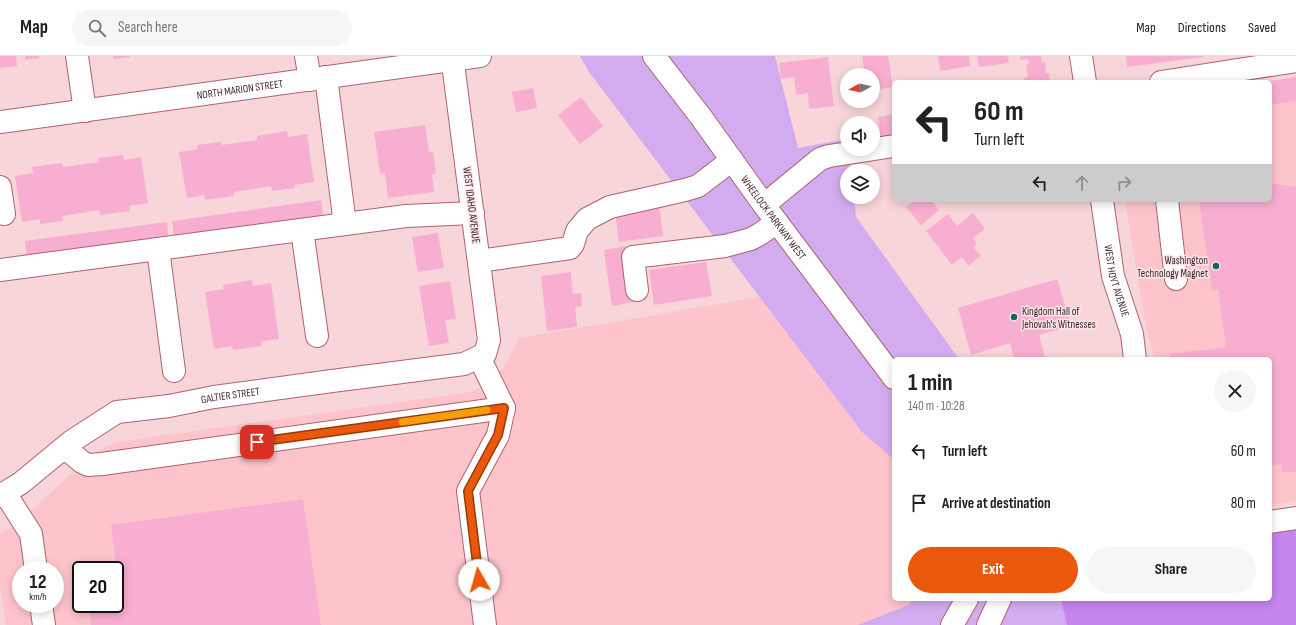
<!DOCTYPE html>
<meta charset="utf-8">
<style>
body{margin:0;font-family:"Sofia Sans Condensed",sans-serif;background:#f6f6f6;color:#202124;height:100vh;display:flex;flex-direction:column;font-size:15px;white-space:nowrap}
*{box-sizing:border-box;margin:0}
p{font-size:13px;color:#757577}
.icon{flex:none;width:22px;height:22px;fill:none;stroke:currentColor;stroke-width:2;stroke-linecap:round;stroke-linejoin:round}
.map{position:relative;flex:1;overflow:hidden}
.details{position:absolute;left:892px;top:301px;width:380px;height:244px;display:flex;flex-direction:column;background:#fff;border-radius:6px;box-shadow:0 2px 10px #0003}
.details>*{flex:none}
.hud{position:absolute;left:892px;top:24px;width:380px;height:122px;border-radius:6px;box-shadow:0 2px 10px #0003;background:#fff;color:#202124;overflow:hidden}
.needle{width:26px;rotate:262deg}
.buttons{position:absolute;left:840px;top:12px;display:grid;gap:8px}
.buttons a{display:grid;place-items:center;width:40px;height:40px;border-radius:50%;background:#fff;box-shadow:0 2px 10px #0003;font-size:20px}
.speed{position:absolute;left:12px;top:505px;display:flex;gap:8px;font-size:20px;font-weight:700;text-align:center}
.speed>*{display:grid;place-content:center;width:52px;height:52px;border-radius:50%;background:#fff;box-shadow:0 2px 10px #0003;line-height:1}
.speed small{font-size:10px;font-weight:400}
.speed .limit{border:2px solid #111;border-radius:6px;background:#fff;color:#111}
.pin{position:absolute;display:grid;place-items:center;width:34px;height:34px;color:#fff;margin:-17px;border-radius:8px;box-shadow:0 2px 6px #0006}
.me{position:absolute;width:44px;margin:-22px;rotate:353deg;stroke-linejoin:round;filter:drop-shadow(0 0 3px #0008)}
.turn{display:flex;align-items:center;gap:14px;height:84px;padding:0 16px;font-size:18px}
.turn .icon{width:52px;height:52px;stroke-width:2.5}
.turn b{display:block;font-size:28px;line-height:34px}
.lanes{display:flex;align-items:center;height:38px;padding:0 16px;background:#0003;justify-content:center;gap:20px;direction:ltr}
.lanes .off{opacity:.35}
.round{display:grid;place-items:center;flex:none;width:42px;height:42px;border-radius:21px;background:#f6f6f6}
.summary{display:flex;align-items:center;justify-content:space-between;height:68px;padding:0 16px}
h1{font-size:24px;font-weight:700;line-height:30px}
.button{display:flex;gap:8px;margin-top:auto;padding:8px 16px}
.button a{flex:1;height:46px;border-radius:24px;background:#ea580c;color:#fff;font-size:16px;font-weight:700;line-height:46px;text-align:center}
.button a+a{background:#f6f6f6;color:#202124}
ul{padding:0;list-style:none}
li{display:flex;align-items:center;gap:12px;height:52px;padding:0 16px}
li div{flex:1}
li b{display:block;font-size:15px}
li em{font-style:normal}
header{display:flex;align-items:center;gap:24px;box-sizing:border-box;height:56px;padding:0 20px;background:#fff;border-bottom:1px solid #e0e0e0}
header strong{font-size:19px}
nav{display:flex;gap:22px;margin-inline-start:auto;font-size:14px}
.search{width:280px;height:36px;background:#f6f6f6;display:flex;align-items:center;gap:10px;box-sizing:border-box;padding:0 14px;border-radius:22px;color:#757577;font-size:15px}
.map>svg:first-child{display:block}
.built{fill:#fdc5cb;fill-rule:evenodd}
.green{fill:#d3acef}
.forest{fill:#c485ed}
.building{fill:#f8aed0}
.lines{fill:none;stroke-linecap:round;stroke-linejoin:round}
.minor-casing{stroke:#ae626e;stroke-width:24}
.minor{stroke:#fff;stroke-width:22}
.route-casing{stroke:#983908;stroke-width:10}
.route{stroke:#ea580c;stroke-width:7}
.slow{stroke:#f59e0b;stroke-width:7}
.poi-dot{fill:#156460;stroke:#f9e7e9;stroke-width:1.5}
.labels{text-anchor:middle;stroke-width:3;stroke-linejoin:round;paint-order:stroke}
.street-label{font-size:11px;fill:#3e1e23;stroke:#f9e7e9}
.poi-label{font-size:11px;fill:#3e1e23;stroke:#f9e7e9;text-anchor:end}
</style>
<header>
<strong>Map</strong>
<div class="search"><svg class="icon" aria-label="search" viewBox="0 0 24 24"><circle cx="10" cy="10" r="6"/><path d="M15 15l6 6"/></svg>Search here</div>
<nav><a>Map</a><a>Directions</a><a>Saved</a></nav>
</header>
<div class="map">
<svg width="1296" height="569" viewBox="0 0 1296 569">
<rect width="100%" height="100%" fill="#f8d5d9"/>
<g class="built">
<path d="M1296,45V445L1270,449V303H1155L1147,276L1125,144H1270V50Z"/>
<path d="M760,241L862,376L892,402L894,405V543H913L908,549L858,569H6L0,532V477L10,473L96,396L117,386L464,337L478,333L502,313L512,297L519,282ZM21,514H55V548H21ZM81,514H115V548H81Z"/>
</g>
<g class="green">
<path d="M580,0H775L798,92L847,83V93H848L851,115H847V141H854L856,161L959,303H894V405L892,402L862,376L589,16Z"/>
<path d="M913,543H1134L1152,569H858L908,549Z"/>
</g>
<path class="forest" d="M1296,462V569H1067L1061,543H1270V466Z"/>
<g class="building">
<path d="M0,0H16L17,10L0,12Z"/>
<path d="M25,0H39V2L25,4Z"/>
<path d="M113,0H130V1L113,3Z"/>
<path d="M862,0H888L893,31L873,34V19H865Z"/>
<path d="M938,0H969L970,10L940,15Z"/>
<path d="M977,0H1008L1009,7L979,11Z"/>
<path d="M1020,0H1041L1042,7L1045,6L1046,17H1049L1050,26H1024V22L1028,21L1026,9L1029,8L1028,3L1021,4Z"/>
<path d="M1126,0H1203V1L1127,11Z"/>
<path d="M828,1L834,50L809,53L808,37L796,39L794,21L781,23L779,7Z"/>
<path d="M1296,21V45L1270,49V25Z"/>
<path d="M533,32L537,52L516,56L512,36Z"/>
<path d="M581,41L603,70L580,88L558,59Z"/>
<path d="M894,58V81L881,83L878,61Z"/>
<path d="M425,69L429,96L433,95L436,118H432L434,136L388,142L385,117L380,118L374,76Z"/>
<path d="M287,75L288,81L307,78L314,126L294,129L295,132L272,135L271,130L234,136V140L205,144L204,139L187,142L179,96L198,93L197,89L221,86L222,89L257,84V80Z"/>
<path d="M123,99L124,104L141,101L148,147L129,150L130,155L100,159L99,154L62,160L63,165L40,168V163L22,166L15,120L33,117L32,111L62,107L63,111L99,106L98,102Z"/>
<path d="M1270,127L1296,131V416H1282L1281,408L1270,410V303H1170V298L1226,291L1218,234H1212L1199,144H1270Z"/>
<path d="M321,144L324,167L175,187L172,165Z"/>
<path d="M915,144H931L939,154L921,169L906,151Z"/>
<path d="M659,149L663,180L619,186L615,155Z"/>
<path d="M973,157L985,173L973,182L977,188L973,191L981,200L968,210L962,201L952,209L926,175L948,158L957,170Z"/>
<path d="M167,166L169,187L27,206L25,185Z"/>
<path d="M438,177L444,212L418,216L412,181Z"/>
<path d="M626,190L634,246L612,250L604,194Z"/>
<path d="M706,206L712,240L654,249L649,214Z"/>
<path d="M571,216L573,238L581,237L582,250L575,251L577,271L547,275L541,220Z"/>
<path d="M1057,223L1071,270L1039,279L1045,302L1040,303H1014L1010,287L971,299L958,252Z"/>
<path d="M252,224L253,230L271,227L279,283L262,285V290L233,294L232,290L214,293L205,236L224,233L223,229Z"/>
<path d="M450,225L456,263L445,264L449,287L429,290L419,230Z"/>
<path d="M303,443L321,569H91L90,558L91,548H115V514H97V511L116,508L111,469Z"/>
</g>
<g class="lines">
<defs>
<g id="minor">
<path d="M77,0L85,55"/>
<path d="M306,0L310,24"/>
<path id="s1" d="M654,0L701,61L764,149L894,322"/>
<path d="M1081,0L1085,26"/>
<path d="M326,21L345,168"/>
<path d="M1161,26L1296,5"/>
<path id="s2" d="M0,66L480,0"/>
<path d="M0,131L4,158"/>
<path id="s3" d="M1102,144L1113,220L1132,278L1135,303"/>
<path d="M1167,144L1176,223"/>
<path d="M764,149L820,103L829,100L894,90"/>
<path d="M302,174L317,280"/>
<path d="M158,193L174,315"/>
<path d="M479,205L570,192L573,188L577,175L587,163L610,151L685,134L698,130L732,104"/>
<path d="M0,214L406,160L473,157"/>
<path d="M637,234L633,201L725,190L751,183L760,178L777,166"/>
<path d="M479,301L504,352L498,379L468,435L485,569"/>
<path d="M65,392L82,406L88,409L102,408L504,352"/>
<path d="M5,437L31,478L36,514"/>
<path id="s4" d="M0,440L21,427L72,385L117,356L169,350L214,341L332,325L464,308L485,298L489,284L452,0"/>
<path d="M1270,466L1296,462"/>
<path d="M41,548L44,569"/>
<path d="M952,569L967,543"/>
<path d="M988,569L1000,543"/>
</g>
</defs>
<use href="#minor" class="minor-casing"/>
<use href="#minor" class="minor"/>
</g>
<g class="lines">
<defs>
<path id="route" d="M257,386L504,352L498,379L468,435L479,524"/>
</defs>
<use href="#route" class="route-casing"/>
<use href="#route" class="route"/>
<path class="slow" d="M402,366L487,354"/>
</g>
<g class="poi-dot">
<circle cx="1216" cy="210" r="4"/>
<circle cx="1014" cy="261" r="4"/>
</g>
<g class="labels">
<g class="street-label">
<text dy="4" stroke="none"><textPath href="#s2" startOffset="242">NORTH MARION STREET</textPath></text>
<text transform="translate(472 149) rotate(83)" y="4">WEST IDAHO AVENUE</text>
<text dy="4" stroke="none"><textPath href="#s1" startOffset="201">WHEELOCK PARKWAY WEST</textPath></text>
<text dy="4" stroke="none"><textPath href="#s3" startOffset="82">WEST HOYT AVENUE</textPath></text>
<text dy="4" stroke="none"><textPath href="#s4" startOffset="259">GALTIER STREET</textPath></text>
</g>
<g class="poi-label">
<text x="1208" y="208">Washington<tspan x="1208" dy="13">Technology Magnet</tspan></text>
<text x="1022" y="259" text-anchor="start">Kingdom Hall of<tspan x="1022" dy="13">Jehovah's Witnesses</tspan></text>
</g>
</g>
</svg>
<div class="buttons">
<a><svg class="needle" viewBox="-14 -14 28 28"><path d="M0-13l5 13h-10z" fill="#e53935"/><path d="M0 13l5-13h-10z" fill="#757577"/></svg></a>
<a><svg class="icon" aria-label="sound" viewBox="0 0 24 24"><path d="M4 9h4l5-4v14l-5-4H4zM17 9q2 3 0 6"/></svg></a>
<a><svg class="icon" aria-label="layers" viewBox="0 0 24 24"><path d="M12 4l9 5-9 5-9-5zM3 14l9 5 9-5"/></svg></a>
</div>
<div class="speed"><div>12<small>km/h</small></div><div class="limit">20</div></div>
<div class="pin" style="left:257px;top:386px;background:#d93025"><svg class="icon" aria-label="arrive" viewBox="0 0 24 24"><path d="M6 21V4h12l-3 4 3 4H6"/></svg></div>
<svg class="me" style="left:479px;top:524px" viewBox="-20 -20 40 40"><circle r="19" fill="#fff"/><path d="M0-13L10 11 0 6-10 11z" fill="#ea580c"/></svg>
<div class="hud">
<div class="turn"><svg class="icon" aria-label="left" viewBox="0 0 24 24"><path d="M17 20v-9H6M10 6l-5 5 5 5"/></svg><div><b>60 m</b>Turn left</div></div>
<div class="lanes"><svg class="icon" aria-label="left" viewBox="0 0 24 24"><path d="M17 20v-9H6M10 6l-5 5 5 5"/></svg><svg class="icon off" aria-label="ahead" viewBox="0 0 24 24"><path d="M12 20V5M6 11l6-6 6 6"/></svg><svg class="icon off" aria-label="right" viewBox="0 0 24 24"><path d="M7 20v-9h11M14 6l5 5-5 5"/></svg></div>
</div>
<section class="details">
<div class="summary"><div><h1>1 min</h1><p>140 m · 10:28</p></div><a class="round"><svg class="icon" aria-label="close" viewBox="0 0 24 24"><path d="M6 6l12 12M18 6L6 18"/></svg></a></div>
<ul>
<li><svg class="icon" aria-label="left" viewBox="0 0 24 24"><path d="M17 20v-9H6M10 6l-5 5 5 5"/></svg><div><b>Turn left</b></div><em>60 m</em></li>
<li><svg class="icon" aria-label="arrive" viewBox="0 0 24 24"><path d="M6 21V4h12l-3 4 3 4H6"/></svg><div><b>Arrive at destination</b></div><em>80 m</em></li>
</ul>
<div class="button"><a>Exit</a><a>Share</a></div>
</section>
</div>
